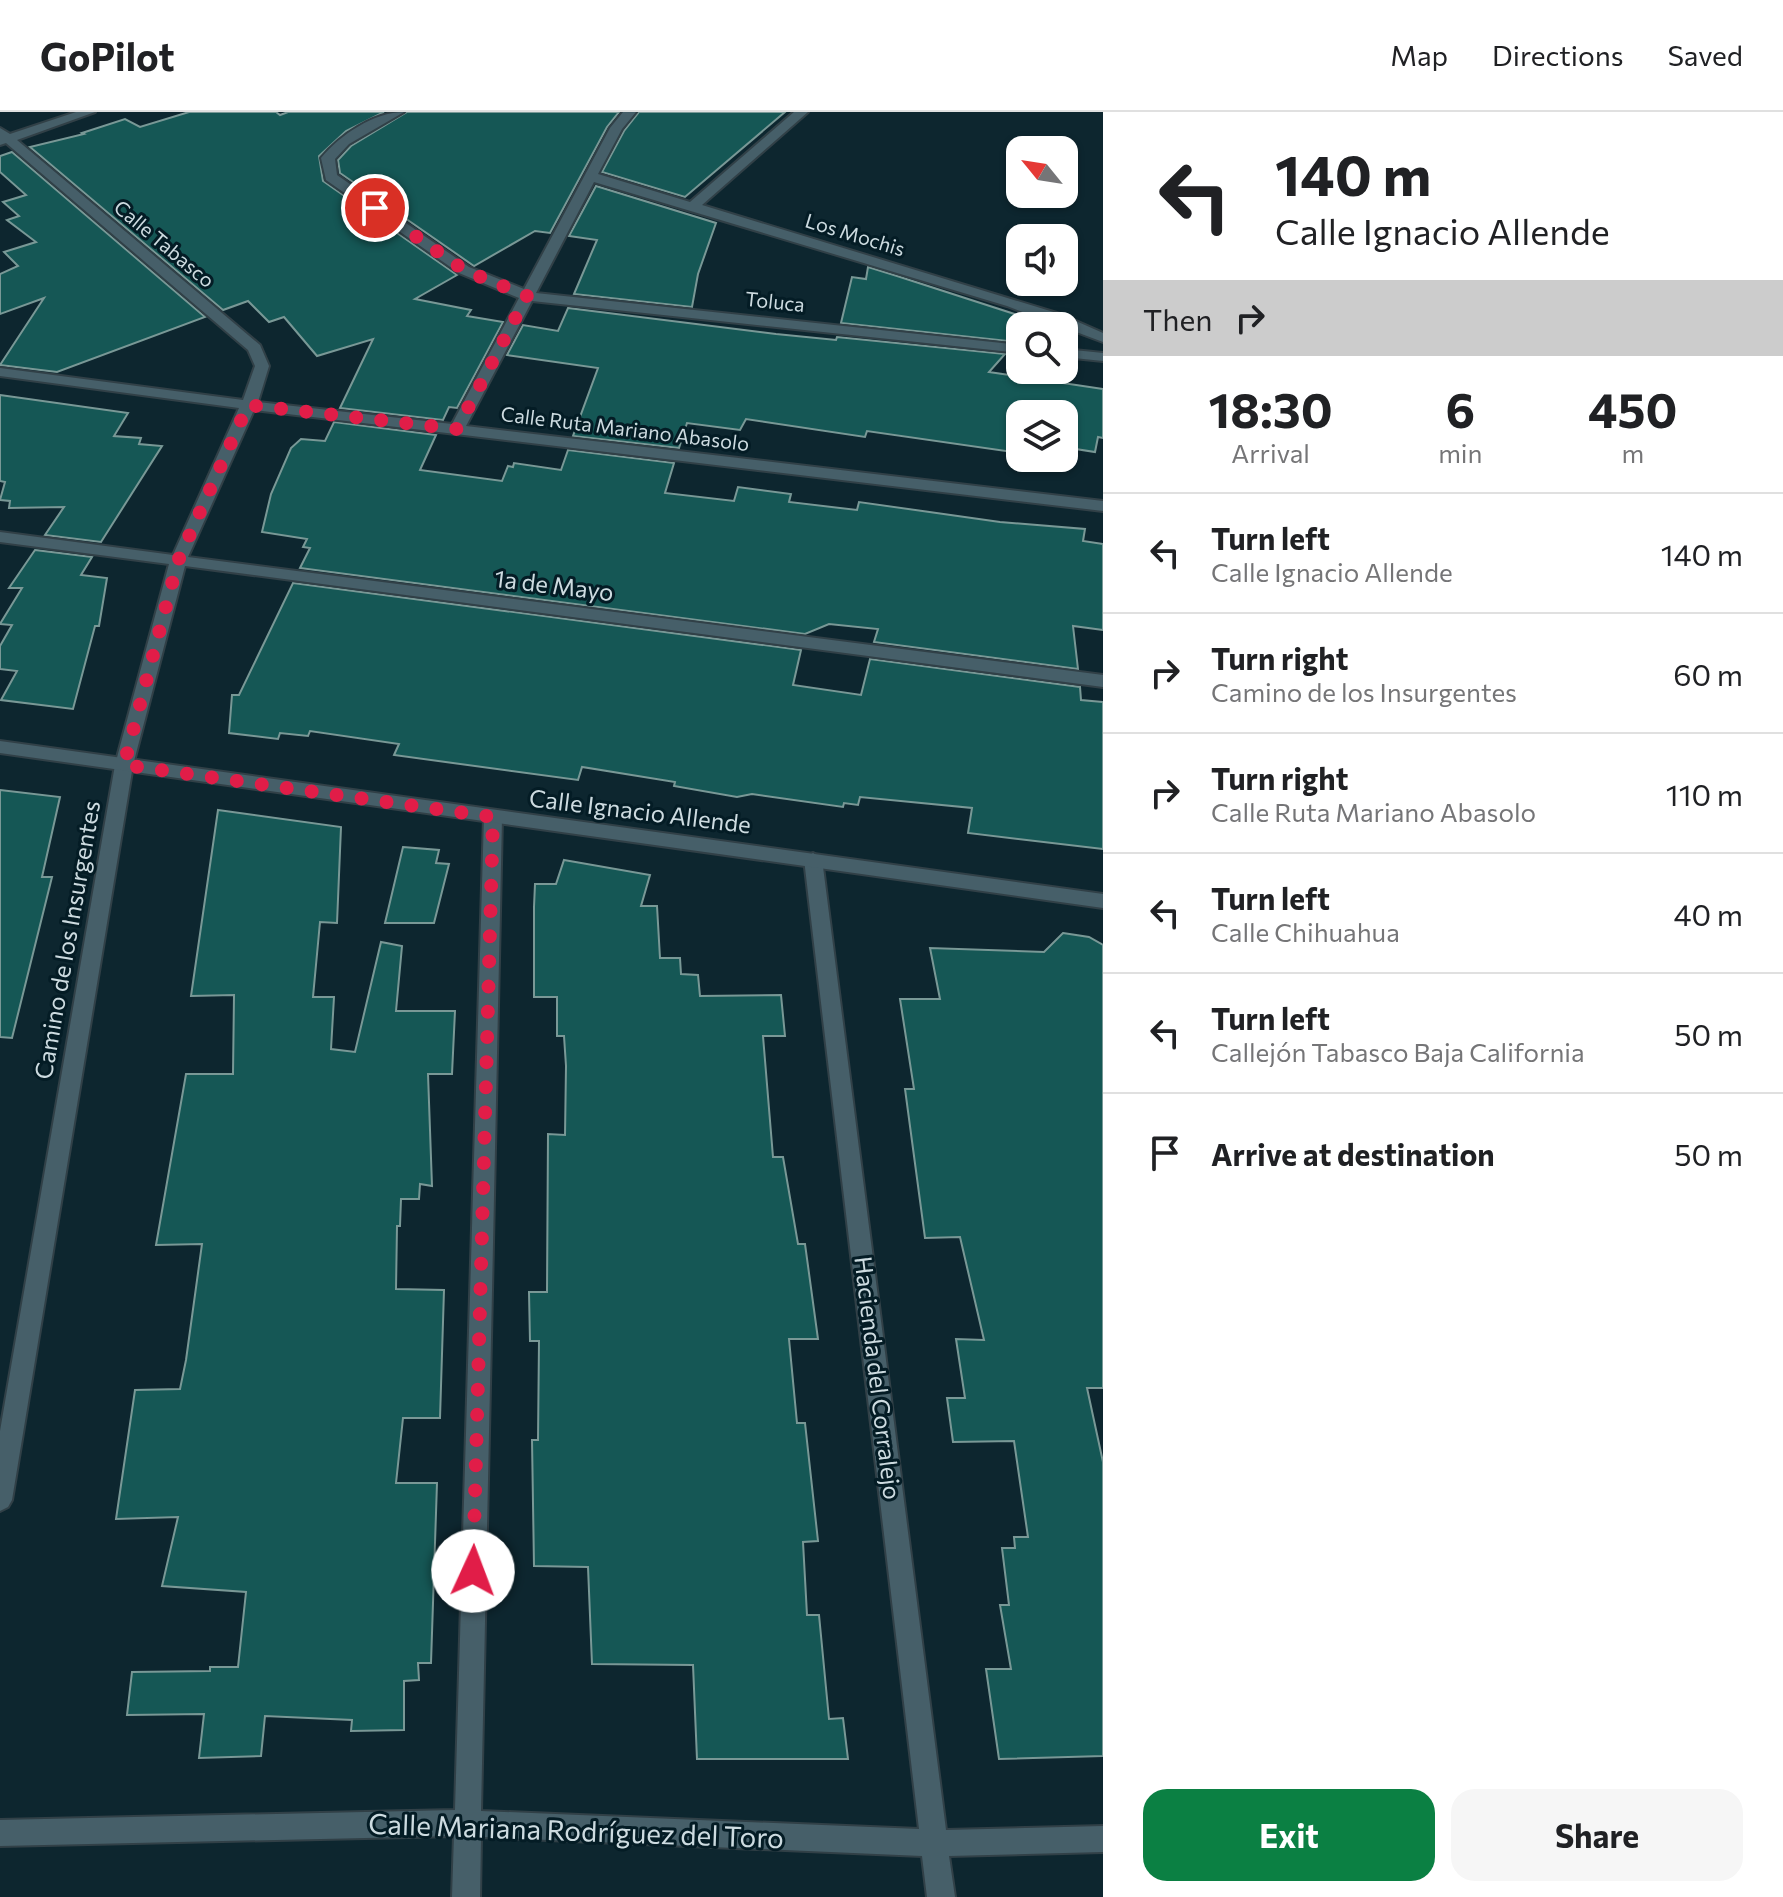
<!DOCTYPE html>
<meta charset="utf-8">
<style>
body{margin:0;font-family:Commissioner,sans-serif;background:#f6f6f6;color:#202124;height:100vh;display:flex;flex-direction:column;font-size:30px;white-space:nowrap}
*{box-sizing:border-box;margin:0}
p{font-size:26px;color:#757577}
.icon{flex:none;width:44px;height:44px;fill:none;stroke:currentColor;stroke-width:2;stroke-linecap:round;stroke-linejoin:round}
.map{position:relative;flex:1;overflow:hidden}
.panel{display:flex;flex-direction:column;background:#fff;width:680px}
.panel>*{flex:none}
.banner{background:#fff;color:#202124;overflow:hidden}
.needle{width:52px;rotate:300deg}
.tools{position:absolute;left:1006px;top:24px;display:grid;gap:16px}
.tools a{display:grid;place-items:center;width:72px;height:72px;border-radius:16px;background:#fff;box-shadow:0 2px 6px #0004;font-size:40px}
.pin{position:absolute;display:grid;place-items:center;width:68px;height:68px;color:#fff;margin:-34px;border:4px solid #fff;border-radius:50%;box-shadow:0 2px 8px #0007}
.me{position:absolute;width:88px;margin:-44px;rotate:2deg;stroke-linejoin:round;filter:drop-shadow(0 0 6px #0008)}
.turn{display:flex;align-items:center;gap:28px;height:168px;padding:0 40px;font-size:36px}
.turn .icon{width:104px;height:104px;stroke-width:2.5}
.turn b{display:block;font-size:56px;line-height:68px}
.then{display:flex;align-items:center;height:76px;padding:0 40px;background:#0003;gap:16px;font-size:30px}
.eta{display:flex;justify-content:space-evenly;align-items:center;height:136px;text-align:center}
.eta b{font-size:48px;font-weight:700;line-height:56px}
.primary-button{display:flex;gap:16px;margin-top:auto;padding:16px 40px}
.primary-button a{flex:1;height:92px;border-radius:24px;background:#0b8043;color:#fff;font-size:32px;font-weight:700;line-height:92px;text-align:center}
.primary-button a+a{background:#f6f6f6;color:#202124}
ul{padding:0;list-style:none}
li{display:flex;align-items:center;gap:24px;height:120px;padding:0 40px;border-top:2px solid #e0e0e0}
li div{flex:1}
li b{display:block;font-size:30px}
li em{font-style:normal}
header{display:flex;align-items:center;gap:48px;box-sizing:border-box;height:112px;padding:0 40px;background:#fff;border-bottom:2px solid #e0e0e0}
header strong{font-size:38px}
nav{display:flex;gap:44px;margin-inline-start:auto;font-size:28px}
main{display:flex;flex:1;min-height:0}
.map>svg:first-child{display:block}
.building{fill:#155755;stroke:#799896;stroke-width:2}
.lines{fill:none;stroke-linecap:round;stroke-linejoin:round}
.minor-casing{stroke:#314047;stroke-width:4}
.tertiary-casing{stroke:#314047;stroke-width:4}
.minor{fill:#465f69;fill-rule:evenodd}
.tertiary{fill:#465f69;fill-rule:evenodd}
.route{stroke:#e11d48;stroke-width:14;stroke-dasharray:0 25.2}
.labels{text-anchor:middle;stroke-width:6;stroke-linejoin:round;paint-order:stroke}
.far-street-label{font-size:20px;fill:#cddbe0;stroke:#041c25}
.street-label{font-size:24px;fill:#cddbe0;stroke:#041c25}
.near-street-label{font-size:28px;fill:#cddbe0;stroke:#041c25}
</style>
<header>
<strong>GoPilot</strong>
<nav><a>Map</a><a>Directions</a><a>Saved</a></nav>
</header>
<main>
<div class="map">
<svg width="1103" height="1785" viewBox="0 0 1103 1785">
<rect width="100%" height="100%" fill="#0d262f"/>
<g class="building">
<path d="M189,0H276L280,3L288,0H384L346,19L319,44L323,69L457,163L415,187L471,198L467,204L503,210L457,296L449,295L443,308L340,296L373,227L317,244L284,205L269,210L248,189L223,198L30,35L84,22L82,21L125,7L140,15Z"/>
<path d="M407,0H619L607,15L550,121L535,119L474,154L340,61L338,48L351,34Z"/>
<path d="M639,0H785L685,85L602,60L624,19Z"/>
<path d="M12,40L205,205L57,260L0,253L44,186L0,202V162L18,154L4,140L36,130L7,108L19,104L3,90L26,83L0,60V44Z"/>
<path d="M596,74L716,111L698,162L692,195L574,182L597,128L569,124Z"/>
<path d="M868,155L897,164L1036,209L1031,214H1020V226L1017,230L841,211L852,165L866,167Z"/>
<path d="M568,196L776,222L836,228L837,225L1005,242L989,260L1103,277V326L1098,325L1095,340L1069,336L1067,348L1053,346H1064V302H1020V341L867,319L865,325L746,307L740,318L687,311L679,336L573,324L598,256L507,243L523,213L558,219Z"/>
<path d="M0,283L128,301L114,324L141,326L139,332L162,334L101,430L45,423L64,395L9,396L10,389L0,388L5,370L0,369Z"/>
<path d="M334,310L436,323L420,358L502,369L508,354L513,355L514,351L561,358L568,338L674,351L665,381L734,389L738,375L791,382L789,390L857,398L859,390L1000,410L1085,417L1083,429L1103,432V518L1073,514L1078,557L874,530L878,517L829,512L805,522L300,456L310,436L303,435L307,427L262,420L271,382L291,336L301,327L325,329Z"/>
<path d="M35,438L92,445L81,463L107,466L99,514H95L73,597L1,588L17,559L0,557V534L12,513L0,512L22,476H9Z"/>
<path d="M293,471L801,538L793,573L861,583L870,547L1080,575L1081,588L1103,590V737L968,721L972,696L860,685L858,693L844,691L843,695L752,682L737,685L674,674L675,670L582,655L578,668L394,643L399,632L310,619L308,624L280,621L278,627L229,621L232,583H239Z"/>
<path d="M0,678L60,685L42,765H52L12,926L0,925Z"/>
<path d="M218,698L341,715L337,811L320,810L313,885H334L331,937L355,940L381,830L402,834L396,899H455L452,962H428L432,1074L420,1072L419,1087H401L400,1114H397L396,1177L444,1178L440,1306H403L396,1371H437L431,1551H418L419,1568L404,1569V1618L351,1619L352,1608L265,1604L261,1644L199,1646L204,1602L127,1603L132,1560L210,1559V1555H238L246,1480L162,1474L178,1405L116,1407L135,1278L180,1277L186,1248L202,1132L156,1133L186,962H233L234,883L191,884Z"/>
<path d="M403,735L439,738L436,751L449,752L434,811H385Z"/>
<path d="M564,748L650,763L641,794H657L660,846H680L681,862L698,863L700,884L781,883L785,924H763L773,1045H783L798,1132H805L818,1227H789L797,1311H805L818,1429L803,1430L807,1503H819L829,1607L843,1606L848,1647H697L693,1553L592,1552L588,1455L534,1454L532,1328H538L539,1229H530L529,1180H547L548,1022L565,1023L566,954L564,924H557V885H534V795L535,772H556Z"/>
<path d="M1063,821L1089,825L1103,833V1276H1087L1103,1350V1644L999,1647L986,1557H1011L1000,1493H1009L1002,1436H1015L1014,1425H1028L1014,1329L953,1330L947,1286H965L956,1227L984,1228L960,1125L925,1126L905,977H914L900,887H940L930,836L1044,840Z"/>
</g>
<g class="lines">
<defs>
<g id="minor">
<path d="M76,0H95L17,28L260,233L269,254L258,290L452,312L519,186L459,161L326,68L321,46C340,23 374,0 404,0L349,32L335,47L337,63L469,155L524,177L610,16L623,0H636L622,17L598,62L690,90L794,0H808L702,93L1060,202L1103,221V230L1007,194L594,70L536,181L1020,233V241L532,189L466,314L1103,389V399L254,298L188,445L1103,563V575L185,454L133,653L12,1388L8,1395L0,1399V1319L115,653L169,452L0,430V420L173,443L239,296L0,264V256L243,288L255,254L248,238L6,31L0,33V16L10,22Z"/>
<path d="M1064,237L1103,241V249L1064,245Z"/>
<path d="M493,699L502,705L481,1699L919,1717L804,747L813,741L822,747L946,1718L1103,1714V1740L949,1744L955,1785H927L922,1744L481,1725L480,1785H452L454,1724L0,1734V1708L455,1698L484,705Z"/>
</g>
<path id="tertiary" d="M0,629L1103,782V796L0,641Z"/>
</defs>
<use href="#minor" class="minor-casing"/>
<use href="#tertiary" class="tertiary-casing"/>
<use href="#minor" class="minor"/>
<use href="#tertiary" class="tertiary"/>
</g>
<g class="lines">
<path class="route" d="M375,96L464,158L527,184L457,317L248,293L178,449L124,653L493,705L473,1459"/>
</g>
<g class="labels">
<g class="far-street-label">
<text transform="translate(855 123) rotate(17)" y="7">Los Mochis</text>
<text transform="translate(164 132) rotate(40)" y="7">Calle Tabasco</text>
<text transform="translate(775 190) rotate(6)" y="7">Toluca</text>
<text transform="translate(625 317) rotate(7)" y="7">Calle Ruta Mariano Abasolo</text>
</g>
<g class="street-label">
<text transform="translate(554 474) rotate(7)" y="8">1a de Mayo</text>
<text transform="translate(640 700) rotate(7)" y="8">Calle Ignacio Allende</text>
<text transform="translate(68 828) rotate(-80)" y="8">Camino de los Insurgentes</text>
<text transform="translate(877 1266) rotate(83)" y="8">Hacienda del Corralejo</text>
</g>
<g class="near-street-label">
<text transform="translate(576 1719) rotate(2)" y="10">Calle Mariana Rodríguez del Toro</text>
</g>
</g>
</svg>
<div class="tools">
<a><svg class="needle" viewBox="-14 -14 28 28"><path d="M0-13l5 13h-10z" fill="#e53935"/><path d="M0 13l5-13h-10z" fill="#757577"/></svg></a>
<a><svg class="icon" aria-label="sound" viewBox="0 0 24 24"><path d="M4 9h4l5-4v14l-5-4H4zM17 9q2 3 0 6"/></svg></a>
<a><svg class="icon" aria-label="search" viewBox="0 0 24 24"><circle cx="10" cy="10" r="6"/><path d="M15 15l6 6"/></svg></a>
<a><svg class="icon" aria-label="layers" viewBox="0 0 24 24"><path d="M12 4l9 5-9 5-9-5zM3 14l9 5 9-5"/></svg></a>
</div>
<div class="pin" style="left:375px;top:96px;background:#d93025"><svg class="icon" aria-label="arrive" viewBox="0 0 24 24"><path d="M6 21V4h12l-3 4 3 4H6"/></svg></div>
<svg class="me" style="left:473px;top:1459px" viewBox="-20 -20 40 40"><circle r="19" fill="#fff"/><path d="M0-13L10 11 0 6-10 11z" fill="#e11d48"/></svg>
</div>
<section class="panel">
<div class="banner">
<div class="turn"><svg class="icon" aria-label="left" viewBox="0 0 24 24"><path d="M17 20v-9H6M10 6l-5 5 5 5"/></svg><div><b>140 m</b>Calle Ignacio Allende</div></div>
<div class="then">Then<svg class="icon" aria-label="right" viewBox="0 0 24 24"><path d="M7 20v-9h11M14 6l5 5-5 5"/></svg></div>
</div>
<div class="eta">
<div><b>18:30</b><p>Arrival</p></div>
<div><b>6</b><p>min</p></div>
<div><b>450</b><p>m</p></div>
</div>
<ul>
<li><svg class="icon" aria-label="left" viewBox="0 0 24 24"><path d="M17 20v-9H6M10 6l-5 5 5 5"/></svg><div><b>Turn left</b><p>Calle Ignacio Allende</p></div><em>140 m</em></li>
<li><svg class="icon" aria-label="right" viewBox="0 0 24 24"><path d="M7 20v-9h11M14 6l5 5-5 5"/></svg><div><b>Turn right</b><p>Camino de los Insurgentes</p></div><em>60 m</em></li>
<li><svg class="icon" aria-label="right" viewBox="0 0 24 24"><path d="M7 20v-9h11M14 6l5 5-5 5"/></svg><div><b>Turn right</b><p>Calle Ruta Mariano Abasolo</p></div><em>110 m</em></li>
<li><svg class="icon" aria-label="left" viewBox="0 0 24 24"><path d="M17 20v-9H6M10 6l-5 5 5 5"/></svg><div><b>Turn left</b><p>Calle Chihuahua</p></div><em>40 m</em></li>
<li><svg class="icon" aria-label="left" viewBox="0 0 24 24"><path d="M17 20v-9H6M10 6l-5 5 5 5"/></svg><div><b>Turn left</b><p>Callejón Tabasco Baja California</p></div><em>50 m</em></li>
<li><svg class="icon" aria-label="arrive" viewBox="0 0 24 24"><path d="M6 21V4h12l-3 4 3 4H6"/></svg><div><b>Arrive at destination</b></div><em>50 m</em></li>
</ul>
<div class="primary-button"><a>Exit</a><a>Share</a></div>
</section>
</main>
